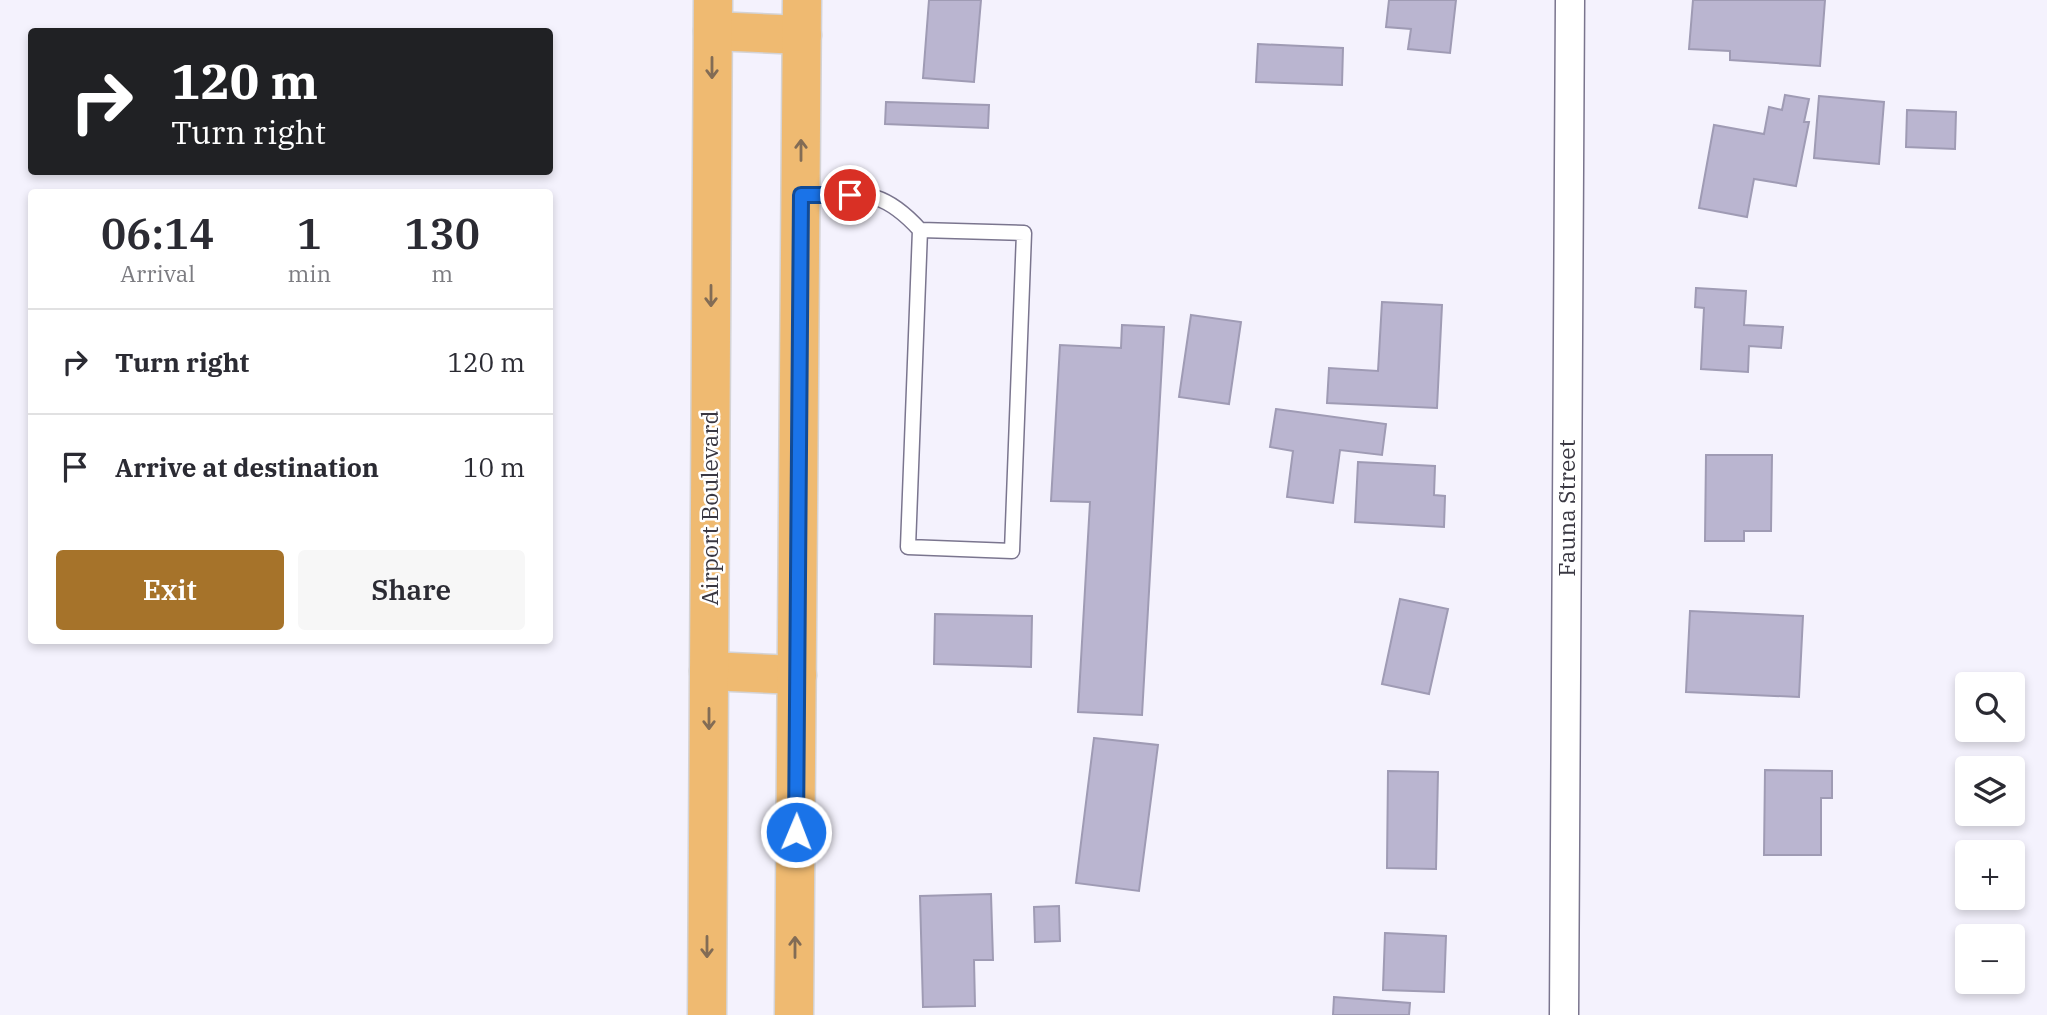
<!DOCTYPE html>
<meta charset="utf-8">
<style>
body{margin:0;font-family:"IBM Plex Serif",serif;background:#f7f7f7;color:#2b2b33;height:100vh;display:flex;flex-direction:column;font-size:26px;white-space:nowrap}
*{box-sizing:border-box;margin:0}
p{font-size:23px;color:#7c7c81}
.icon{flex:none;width:38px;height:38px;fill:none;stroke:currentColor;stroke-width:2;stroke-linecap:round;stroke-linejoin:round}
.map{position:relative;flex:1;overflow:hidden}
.drawer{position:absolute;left:28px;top:189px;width:525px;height:455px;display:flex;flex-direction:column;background:#fff;border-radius:7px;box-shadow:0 4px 10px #0003}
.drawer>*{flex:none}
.banner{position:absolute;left:28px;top:28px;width:525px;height:147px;border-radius:7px;box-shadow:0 4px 10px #0003;background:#202124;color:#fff;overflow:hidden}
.controls{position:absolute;left:1955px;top:672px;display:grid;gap:14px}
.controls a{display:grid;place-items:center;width:70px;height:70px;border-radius:7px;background:#fff;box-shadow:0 4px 10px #0003;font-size:35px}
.pin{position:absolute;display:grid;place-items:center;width:60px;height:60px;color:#fff;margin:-30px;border:4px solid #fff;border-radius:50%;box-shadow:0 2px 7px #0007}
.me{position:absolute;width:77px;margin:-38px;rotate:1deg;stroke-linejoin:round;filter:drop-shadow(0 0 5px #0008)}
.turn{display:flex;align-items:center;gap:24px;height:147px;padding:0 28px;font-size:32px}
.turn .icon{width:91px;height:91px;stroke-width:2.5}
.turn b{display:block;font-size:49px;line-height:60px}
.eta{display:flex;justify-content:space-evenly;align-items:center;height:119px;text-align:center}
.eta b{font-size:42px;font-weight:600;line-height:49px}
.cta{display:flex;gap:14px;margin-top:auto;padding:14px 28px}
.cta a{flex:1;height:80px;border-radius:7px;background:#a6732a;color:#fff;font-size:28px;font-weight:600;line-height:80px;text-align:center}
.cta a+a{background:#f7f7f7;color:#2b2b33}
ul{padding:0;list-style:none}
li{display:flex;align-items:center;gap:21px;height:105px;padding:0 28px;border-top:2px solid #e1e1e2}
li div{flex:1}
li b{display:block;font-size:26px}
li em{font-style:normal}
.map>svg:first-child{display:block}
.building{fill:#bab5d0;stroke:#9f9bb4;stroke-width:2}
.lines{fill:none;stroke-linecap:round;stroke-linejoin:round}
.service-casing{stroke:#7a758e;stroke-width:17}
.minor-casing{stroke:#7a758e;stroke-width:31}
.primary-casing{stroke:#d4d3d5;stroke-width:41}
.service{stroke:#fff;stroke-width:14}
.minor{stroke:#fff;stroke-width:28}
.primary{stroke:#efba71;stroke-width:38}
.oneway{stroke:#826c55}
.route-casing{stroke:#114b97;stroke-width:18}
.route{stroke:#1a73e8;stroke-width:12}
.labels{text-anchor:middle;stroke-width:5;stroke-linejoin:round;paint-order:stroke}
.street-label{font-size:23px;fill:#3a3842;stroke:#fff}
</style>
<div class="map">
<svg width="2047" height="1015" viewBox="0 0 2047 1015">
<rect width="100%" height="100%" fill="#f4f2fd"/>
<g class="building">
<path d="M929,0H981L974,82L923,78Z"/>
<path d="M1389,0H1456L1450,53L1408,49L1411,29L1386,27Z"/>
<path d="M1693,0H1825L1820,66L1730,60V51L1689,49Z"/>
<path d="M1258,44L1343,48L1342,85L1256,82Z"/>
<path d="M1785,95L1809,99L1804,122H1809L1796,186L1754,179L1747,217L1699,208L1714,125L1764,134L1769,107L1782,110Z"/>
<path d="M1819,96L1884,102L1879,164L1814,158Z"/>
<path d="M886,102L989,105L988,128L885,124Z"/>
<path d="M1907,110L1956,112L1955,149L1906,147Z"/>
<path d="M1696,288L1746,291L1744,325L1783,327L1781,348L1749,346L1748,372L1701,369L1704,308L1695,307Z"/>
<path d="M1382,302L1442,305L1437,408L1327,403L1329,368L1378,371Z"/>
<path d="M1191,315L1241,322L1229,404L1179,397Z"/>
<path d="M1122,325L1164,327L1142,715L1078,712L1090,502L1051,501L1060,345L1121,348Z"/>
<path d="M1276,409L1386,424L1382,455L1340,450L1333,503L1287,497L1293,451L1270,447Z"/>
<path d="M1706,455H1772L1771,531H1744V541H1705Z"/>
<path d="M1358,462L1435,466L1434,495L1445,496L1444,527L1355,522Z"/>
<path d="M1400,599L1448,609L1429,694L1382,684Z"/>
<path d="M1690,611L1803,616L1799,697L1686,692Z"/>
<path d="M935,614L1032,616L1031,667L934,664Z"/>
<path d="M1094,738L1158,745L1139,891L1076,883Z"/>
<path d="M1765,770L1832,771V798H1821V855H1764Z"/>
<path d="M1388,771L1438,772L1436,869L1387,868Z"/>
<path d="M991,894L993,960H974L975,1006L923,1007L920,896Z"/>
<path d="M1059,906L1060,941L1035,942L1034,907Z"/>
<path d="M1385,933L1446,936L1444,992L1383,990Z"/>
<path d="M1334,997L1410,1003L1409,1015H1333Z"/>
</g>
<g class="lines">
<defs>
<path id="service" d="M802,195C859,195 879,185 920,230L908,547L1012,551L1024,233L920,230"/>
<path id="minor" d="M1564,1015L1570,0"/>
<g id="primary">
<path d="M713,31L802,35"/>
<path d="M709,671L797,675"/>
<path d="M707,1015L713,0"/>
<path d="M794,1015L802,0"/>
</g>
</defs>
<use href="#service" class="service-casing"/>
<use href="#minor" class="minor-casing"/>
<use href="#primary" class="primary-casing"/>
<use href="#service" class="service"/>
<use href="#minor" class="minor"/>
<use href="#primary" class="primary"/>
</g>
<defs><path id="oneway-shaft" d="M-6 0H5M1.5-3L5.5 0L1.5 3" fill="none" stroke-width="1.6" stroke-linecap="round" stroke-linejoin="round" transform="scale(1.75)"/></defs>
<g class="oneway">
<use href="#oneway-shaft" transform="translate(712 68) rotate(90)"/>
<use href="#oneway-shaft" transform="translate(801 150) rotate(-90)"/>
<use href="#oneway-shaft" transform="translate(711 296) rotate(90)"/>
<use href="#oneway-shaft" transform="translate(709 719) rotate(90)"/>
<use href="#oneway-shaft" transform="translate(707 947) rotate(90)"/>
<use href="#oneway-shaft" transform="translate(795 947) rotate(-90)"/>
</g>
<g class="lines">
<defs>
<path id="route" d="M796,832L801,195H850"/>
</defs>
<use href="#route" class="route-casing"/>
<use href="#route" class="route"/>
</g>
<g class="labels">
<g class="street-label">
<text transform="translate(710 508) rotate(-90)" y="8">Airport Boulevard</text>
<text transform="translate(1567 508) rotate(-90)" y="8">Fauna Street</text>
</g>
</g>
</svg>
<div class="controls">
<a><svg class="icon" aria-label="search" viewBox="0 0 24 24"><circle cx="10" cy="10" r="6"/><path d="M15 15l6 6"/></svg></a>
<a><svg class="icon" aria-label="layers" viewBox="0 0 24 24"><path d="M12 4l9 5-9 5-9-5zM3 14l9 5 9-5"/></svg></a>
<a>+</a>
<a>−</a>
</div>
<div class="pin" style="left:850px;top:195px;background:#d93025"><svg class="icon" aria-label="arrive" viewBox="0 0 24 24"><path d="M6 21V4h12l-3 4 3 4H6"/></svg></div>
<svg class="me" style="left:796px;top:832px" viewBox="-20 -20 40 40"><circle r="17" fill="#1a73e8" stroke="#fff" stroke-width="3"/><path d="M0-11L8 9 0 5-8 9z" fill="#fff"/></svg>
<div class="banner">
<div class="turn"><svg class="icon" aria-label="right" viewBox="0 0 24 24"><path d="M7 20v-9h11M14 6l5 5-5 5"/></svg><div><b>120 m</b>Turn right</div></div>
</div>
<section class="drawer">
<div class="eta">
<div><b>06:14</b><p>Arrival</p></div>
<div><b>1</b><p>min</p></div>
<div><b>130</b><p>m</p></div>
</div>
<ul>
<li><svg class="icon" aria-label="right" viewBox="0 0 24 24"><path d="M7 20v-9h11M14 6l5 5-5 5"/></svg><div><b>Turn right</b></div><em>120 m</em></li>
<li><svg class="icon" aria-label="arrive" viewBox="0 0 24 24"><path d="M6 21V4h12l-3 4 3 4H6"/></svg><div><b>Arrive at destination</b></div><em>10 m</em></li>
</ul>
<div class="cta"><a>Exit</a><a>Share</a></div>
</section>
</div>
